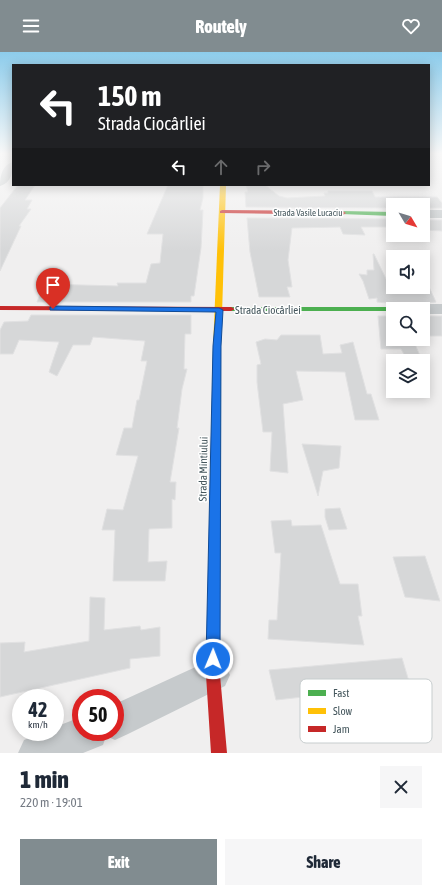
<!DOCTYPE html>
<meta charset="utf-8">
<style>
body{margin:0;font-family:"Asap Condensed",sans-serif;background:#f6f6f7;color:#1f2937;height:100vh;display:flex;flex-direction:column;font-size:15px;white-space:nowrap}
*{box-sizing:border-box;margin:0}
p{font-size:13px;color:#747a83}
.icon{flex:none;width:22px;height:22px;fill:none;stroke:currentColor;stroke-width:2;stroke-linecap:round;stroke-linejoin:round}
.map{position:relative;height:701px;overflow:hidden}
.sheet{display:flex;flex-direction:column;background:#fff;flex:1}
.sheet>*{flex:none}
.banner{position:absolute;left:12px;top:12px;width:418px;height:122px;border-radius:0px;box-shadow:0 2px 10px #0003;background:#202124;color:#fff;overflow:hidden}
.needle{width:26px;rotate:128deg}
.fabs{position:absolute;left:386px;top:146px;display:grid;gap:8px}
.fabs a{display:grid;place-items:center;width:44px;height:44px;border-radius:0px;background:#fff;box-shadow:0 2px 10px #0003;font-size:20px}
.speed{position:absolute;left:12px;top:637px;display:flex;gap:8px;font-size:20px;font-weight:700;text-align:center}
.speed>*{display:grid;place-content:center;width:52px;height:52px;border-radius:50%;background:#fff;box-shadow:0 2px 10px #0003;line-height:1}
.speed small{font-size:10px;font-weight:400}
.speed .limit{border:6px solid #d22;background:#fff;color:#111}
.pin{position:absolute;display:grid;place-items:center;width:34px;height:34px;color:#fff;margin:-41px -17px;border-radius:50% 50% 50% 0;rotate:-45deg;box-shadow:0 0 4px #0007}
.pin .icon{rotate:45deg}
.me{position:absolute;width:44px;margin:-22px;rotate:1deg;stroke-linejoin:round;filter:drop-shadow(0 0 3px #0008)}
.turn{display:flex;align-items:center;gap:14px;height:84px;padding:0 20px;font-size:18px}
.turn .icon{width:52px;height:52px;stroke-width:2.5}
.turn b{display:block;font-size:28px;line-height:34px}
.lanes{display:flex;align-items:center;height:38px;padding:0 20px;background:#0003;justify-content:center;gap:20px;direction:ltr}
.lanes .off{opacity:.35}
.round{display:grid;place-items:center;flex:none;width:42px;height:42px;border-radius:0px;background:#f6f6f7}
.head{display:flex;align-items:center;justify-content:space-between;height:68px;padding:0 20px}
h1{font-size:24px;font-weight:800;line-height:30px}
.primary-button{display:flex;gap:8px;margin-top:auto;padding:8px 20px}
.primary-button a{flex:1;height:46px;border-radius:0px;background:#818c90;color:#fff;font-size:16px;font-weight:800;line-height:46px;text-align:center}
.primary-button a+a{background:#f6f6f7;color:#1f2937}
header{display:flex;justify-content:space-between;align-items:center;height:52px;padding:0 20px;background:#818c90;color:#fff;font-size:18px;font-weight:800}
.map>svg:first-child{display:block}
.building{fill:#d6d7d8;stroke:#e1e1e2}
.lines{fill:none;stroke-linecap:round;stroke-linejoin:round}
.street{fill:#c6cacc;fill-rule:evenodd}
.fast{fill:#4caf50;fill-rule:evenodd}
.slow{fill:#ffc107;fill-rule:evenodd}
.jam{fill:#c62828;fill-rule:evenodd}
.route{fill:#1a73e8;stroke:#114b97}
.labels{text-anchor:middle;stroke-width:3;stroke-linejoin:round;paint-order:stroke}
.far-street-label{font-size:9px;fill:#45575d;stroke:#fff}
.street-label{font-size:11px;fill:#45575d;stroke:#fff}
.key{fill:#fff;stroke:#c7cdce;stroke-width:1}
.key-label{font-size:11px;fill:#45575d}
</style>
<header><svg class="icon" aria-label="menu" viewBox="0 0 24 24"><path d="M4 6h16M4 12h16M4 18h16"/></svg>Routely<svg class="icon" aria-label="heart" viewBox="0 0 24 24"><path d="M12 20l-8-8c-3-5 5-10 8-4 3-6 11-1 8 4z"/></svg></header>
<div class="map">
<svg width="442" height="701" viewBox="0 0 442 701">
<rect width="100%" height="100%" fill="#f0efef"/>
<g class="building">
<path d="M18,133H35L25,148H32L27,157H31L19,174H21L0,219V156Z"/>
<path d="M168,133H203V146L200,158H203L201,196L194,244H191V250H37L44,232L118,234L117,231H146L151,212L160,211L163,182H147Z"/>
<path d="M246,133H265L279,144L287,146L325,144L324,141H328V139H372L375,145H437L442,151V156H423V153H393V156L246,155L245,140H248Z"/>
<path d="M247,166L393,167V175H361L365,183L343,182L340,175L292,176L288,208L292,235H287L290,245H259L250,200Z"/>
<path d="M423,168H442V179L423,178Z"/>
<path d="M373,202H374L390,235H429L436,250L417,252L413,257H403L399,252L377,250V246L369,247L363,229L359,222L367,223V218H374Z"/>
<path d="M31,263H191V282H185L184,317H187L182,337L177,376H179L170,430H176L175,448L172,447V476L149,477L148,510L167,509L165,529H113L115,478H102L107,457L123,458L138,404L116,403L124,376H132L137,348H139L147,309H141L145,289L93,285L90,293H73L57,324L49,320L59,290L19,288L13,302H0V278L4,270L28,269Z"/>
<path d="M378,264H393V287H413L422,309H408L401,297H381Z"/>
<rect x="423" y="264" width="19" height="20"/>
<path d="M281,283H320L323,302L342,301L340,293L353,290L367,342H371L379,368H355L345,320L296,319L303,348L283,352L288,421L270,419L272,380H263L257,330V313L261,312L256,290L265,287L277,288Z"/>
<path d="M302,392L341,394L339,416L323,419L318,444Z"/>
<path d="M340,456L347,477L329,478L325,465V457Z"/>
<path d="M291,468L292,474L321,473L340,532H358L362,564H358L364,593L268,587L269,568H277L281,501H275L271,469Z"/>
<path d="M425,504L440,549L405,545L393,505Z"/>
<path d="M90,545L105,546L104,578L140,574L141,578L160,575V604L130,607V616L0,645V591L25,590L24,600L89,589Z"/>
<path d="M402,606L410,633L276,648L269,618Z"/>
</g>
<g class="lines">
<g class="street">
<path d="M13,110C13,120 11,131 0,134C0,124 2,113 13,110Z"/>
<rect x="423" y="158" width="19" height="8"/>
<path d="M423,252H442V262H423V257H414L417,253Z"/>
<path d="M213,607L225,612L230,623L225,634L128,682L115,688L106,684L103,693L83,701H18L24,688L43,680H55V675L81,665V680H115V652Z"/>
</g>
<g class="fast">
<path d="M343,159L393,160V164L341,162L340,161Z"/>
<path d="M228,255H393L397,257H393V259H231L227,257Z"/>
<path d="M214,293H220L221,295L220,546L218,550L214,551L210,550L208,546L213,295Z"/>
</g>
<path class="slow" d="M220,133H226L221,295L217,297L213,295Z"/>
<g class="jam">
<path d="M222,158L343,159L346,161L343,163L220,161V159Z"/>
<path d="M0,254L231,255L235,257L231,259L0,258Z"/>
<path d="M214,541L218,542L220,546V623L227,701H211L206,623L208,546L210,542Z"/>
</g>
</g>
<linearGradient id="sky" x2="0" y2="1"><stop stop-color="#8dcceb"/><stop offset="0.51" stop-color="#f8f8f8"/><stop offset="1" stop-color="#f8f8f8" stop-opacity="0"/></linearGradient>
<rect width="442" height="199" fill="url(#sky)"/>
<path class="route" d="M53,254L219,256L223,258L221,294L220,607L218,612L213,613L208,612L206,607L213,294L216,260L50,258V255Z"/>
<g class="labels">
<g class="far-street-label">
<text x="308" y="164">Strada Vasile Lucaciu</text>
</g>
<g class="street-label">
<text x="268" y="262">Strada Ciocârliei</text>
<text transform="translate(203 417) rotate(-89)" y="4">Strada Mintiului</text>
</g>
</g>
<rect x="300" y="627" width="132" height="64" rx="6" class="key"/>
<rect x="308" y="638" width="18" height="6" fill="#4caf50"/>
<rect x="308" y="656" width="18" height="6" fill="#ffc107"/>
<rect x="308" y="674" width="18" height="6" fill="#c62828"/>
<g class="key-label">
<text x="333" y="645">Fast</text>
<text x="333" y="663">Slow</text>
<text x="333" y="681">Jam</text>
</g>
</svg>
<div class="fabs">
<a><svg class="needle" viewBox="-14 -14 28 28"><path d="M0-13l5 13h-10z" fill="#e53935"/><path d="M0 13l5-13h-10z" fill="#747a83"/></svg></a>
<a><svg class="icon" aria-label="sound" viewBox="0 0 24 24"><path d="M4 9h4l5-4v14l-5-4H4zM17 9q2 3 0 6"/></svg></a>
<a><svg class="icon" aria-label="search" viewBox="0 0 24 24"><circle cx="10" cy="10" r="6"/><path d="M15 15l6 6"/></svg></a>
<a><svg class="icon" aria-label="layers" viewBox="0 0 24 24"><path d="M12 4l9 5-9 5-9-5zM3 14l9 5 9-5"/></svg></a>
</div>
<div class="speed"><div>42<small>km/h</small></div><div class="limit">50</div></div>
<div class="pin" style="left:53px;top:257px;background:#d93025"><svg class="icon" aria-label="arrive" viewBox="0 0 24 24"><path d="M6 21V4h12l-3 4 3 4H6"/></svg></div>
<svg class="me" style="left:213px;top:607px" viewBox="-20 -20 40 40"><circle r="17" fill="#1a73e8" stroke="#fff" stroke-width="3"/><path d="M0-11L8 9 0 5-8 9z" fill="#fff"/></svg>
<div class="banner">
<div class="turn"><svg class="icon" aria-label="left" viewBox="0 0 24 24"><path d="M17 20v-9H6M10 6l-5 5 5 5"/></svg><div><b>150 m</b>Strada Ciocârliei</div></div>
<div class="lanes"><svg class="icon" aria-label="left" viewBox="0 0 24 24"><path d="M17 20v-9H6M10 6l-5 5 5 5"/></svg><svg class="icon off" aria-label="ahead" viewBox="0 0 24 24"><path d="M12 20V5M6 11l6-6 6 6"/></svg><svg class="icon off" aria-label="right" viewBox="0 0 24 24"><path d="M7 20v-9h11M14 6l5 5-5 5"/></svg></div>
</div>
</div>
<section class="sheet">
<div class="head"><div><h1>1 min</h1><p>220 m · 19:01</p></div><a class="round"><svg class="icon" aria-label="close" viewBox="0 0 24 24"><path d="M6 6l12 12M18 6L6 18"/></svg></a></div>
<div class="primary-button"><a>Exit</a><a>Share</a></div>
</section>
